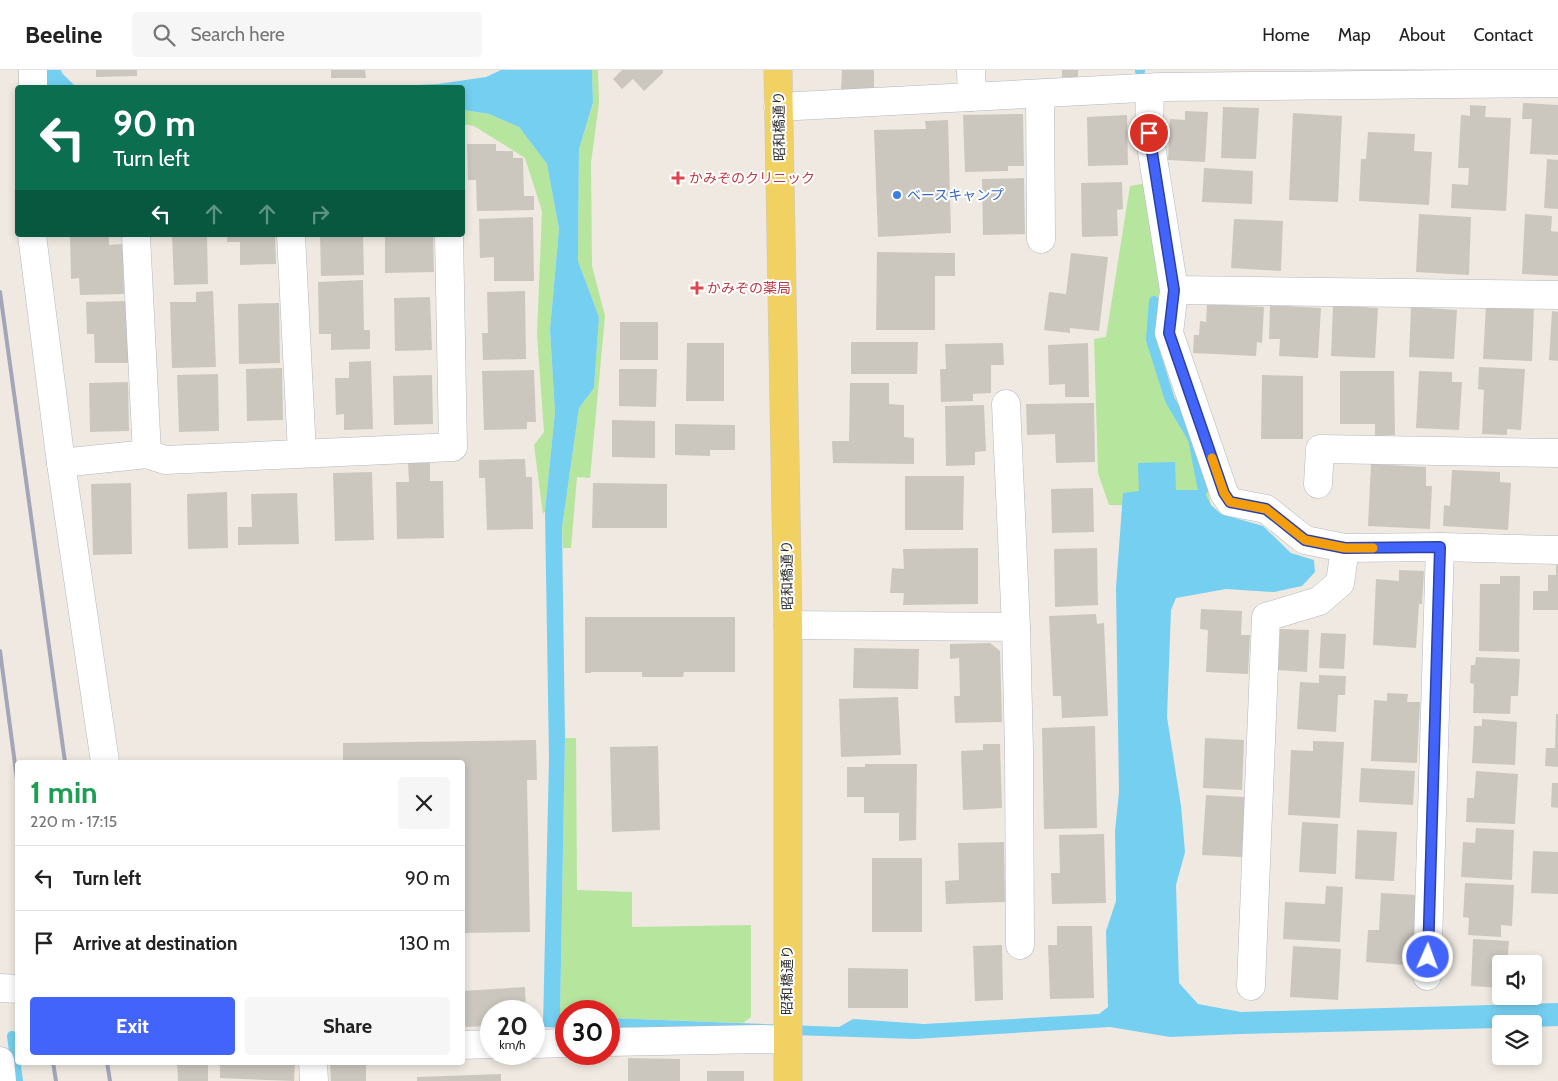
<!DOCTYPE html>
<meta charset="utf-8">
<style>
body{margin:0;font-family:Cabin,"Noto Sans JP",sans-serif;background:#f6f6f6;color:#222;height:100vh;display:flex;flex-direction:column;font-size:19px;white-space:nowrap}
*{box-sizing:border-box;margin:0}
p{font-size:16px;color:#767676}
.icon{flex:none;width:28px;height:28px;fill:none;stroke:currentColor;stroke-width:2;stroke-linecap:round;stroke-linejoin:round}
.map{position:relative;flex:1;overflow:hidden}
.details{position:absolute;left:15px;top:690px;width:450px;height:305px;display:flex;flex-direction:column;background:#fff;border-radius:5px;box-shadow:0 2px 8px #0003}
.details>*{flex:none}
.top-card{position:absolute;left:15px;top:15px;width:450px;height:152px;border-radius:5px;box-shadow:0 2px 8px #0003;background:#0b6e4f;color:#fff;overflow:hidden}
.tools{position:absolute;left:1492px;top:885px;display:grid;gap:10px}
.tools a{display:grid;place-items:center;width:50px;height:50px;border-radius:5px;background:#fff;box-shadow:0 2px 8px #0003;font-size:25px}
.speed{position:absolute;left:480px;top:930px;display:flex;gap:10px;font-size:25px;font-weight:700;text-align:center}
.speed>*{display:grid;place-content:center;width:65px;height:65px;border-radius:50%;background:#fff;box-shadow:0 2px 8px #0003;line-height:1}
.speed small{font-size:12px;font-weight:400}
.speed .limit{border:8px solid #d22;background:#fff;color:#111}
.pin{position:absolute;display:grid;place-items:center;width:42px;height:42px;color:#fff;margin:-21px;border:2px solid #fff;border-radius:50%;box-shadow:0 1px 5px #0007}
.me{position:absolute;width:55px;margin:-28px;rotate:2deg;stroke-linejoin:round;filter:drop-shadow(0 0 4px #0008)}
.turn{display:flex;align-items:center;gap:18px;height:105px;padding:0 15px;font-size:22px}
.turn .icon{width:65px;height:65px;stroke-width:2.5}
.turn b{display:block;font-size:35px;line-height:42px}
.lanes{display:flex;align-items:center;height:48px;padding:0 15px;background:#0003;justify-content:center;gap:25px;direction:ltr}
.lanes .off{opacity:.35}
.round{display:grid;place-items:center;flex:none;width:52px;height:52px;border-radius:5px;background:#f6f6f6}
.overview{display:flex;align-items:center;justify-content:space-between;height:85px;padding:0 15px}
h1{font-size:30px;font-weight:700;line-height:38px;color:#1e9e55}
.primary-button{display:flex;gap:10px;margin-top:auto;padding:10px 15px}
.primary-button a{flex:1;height:58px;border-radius:5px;background:#4264fb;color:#fff;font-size:20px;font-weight:700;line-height:58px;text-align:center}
.primary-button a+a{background:#f6f6f6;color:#222}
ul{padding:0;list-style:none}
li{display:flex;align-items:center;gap:15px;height:65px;padding:0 15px;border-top:1px solid #e0e0e0}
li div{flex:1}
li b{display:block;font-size:19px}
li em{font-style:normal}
header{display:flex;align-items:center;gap:30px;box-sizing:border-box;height:70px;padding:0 25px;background:#fff;border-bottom:1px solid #e0e0e0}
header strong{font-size:24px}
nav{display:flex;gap:28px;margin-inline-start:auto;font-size:18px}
.search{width:350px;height:45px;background:#f6f6f6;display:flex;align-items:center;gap:12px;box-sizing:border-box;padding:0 18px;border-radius:5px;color:#767676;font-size:19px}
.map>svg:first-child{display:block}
.green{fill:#b6e59e}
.water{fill:#75cff0}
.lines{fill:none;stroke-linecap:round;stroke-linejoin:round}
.stream{stroke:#75cff0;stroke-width:10}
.building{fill:#cbc7bf}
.minor-casing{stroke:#b4b7c1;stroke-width:29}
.major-casing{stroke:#c9c9c9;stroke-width:29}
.minor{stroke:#fff;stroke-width:28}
.major{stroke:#f2d163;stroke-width:28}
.rail{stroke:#a3a6b8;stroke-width:4}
.route-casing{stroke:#2b41a3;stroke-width:12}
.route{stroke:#4264fb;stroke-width:9}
.slow{stroke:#f59e0b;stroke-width:9}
.health-dot{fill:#e0444e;stroke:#fff;stroke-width:2}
.shop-dot{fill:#3f7fe0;stroke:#fff;stroke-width:2}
.labels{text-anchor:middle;stroke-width:4;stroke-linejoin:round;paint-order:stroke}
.street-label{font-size:14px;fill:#2e2e2e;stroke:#fff}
.health-label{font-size:14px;fill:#be3a42;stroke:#fff;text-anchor:start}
.shop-label{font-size:14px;fill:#366cbe;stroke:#fff;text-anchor:start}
</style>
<header>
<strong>Beeline</strong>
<div class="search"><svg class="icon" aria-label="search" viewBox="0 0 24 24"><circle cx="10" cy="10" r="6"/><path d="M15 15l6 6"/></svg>Search here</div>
<nav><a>Home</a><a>Map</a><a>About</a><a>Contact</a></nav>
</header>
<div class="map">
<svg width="1558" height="1011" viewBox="0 0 1558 1011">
<rect width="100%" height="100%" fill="#efe9e1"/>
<g class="green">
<path d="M592,0H598L599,33L591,93L592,196L605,246L590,408L577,407L571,478H563L562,458L579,338L594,318L599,247L578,191L579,79L593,34Z"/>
<path d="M462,40L489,44L519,57L547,94L559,159L550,260L555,342L545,441L543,444L534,375L544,362L537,265L542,141L525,88L474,56L463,54Z"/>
<path d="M1148,113L1160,207L1156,269L1174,326L1197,367L1211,436L1109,435L1098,403L1094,269L1106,267L1130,116Z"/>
<path d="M565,668H576L577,820L632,822V857L751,855V947L743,953L609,948V941H566V946H560Z"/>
</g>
<g class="water">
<path d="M45,0H61L62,3L76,17H45Z"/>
<path d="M501,0H592L593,33L579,79L578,191L599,247L594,318L579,338L562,458L565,668L560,946H566V958L543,957L549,688L545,441L555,342L550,260L559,159L547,94L519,57L489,44L463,40L462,18L375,17L438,14L486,7Z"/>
<path d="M1175,392L1176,420H1203L1211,435L1221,444L1263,456L1291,483L1314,490L1315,502L1302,516L1274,522L1226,519L1176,528L1171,540L1167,647L1181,736L1185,782L1176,815L1179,913L1198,934L1241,942L1558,933V956L1534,957V954H1501V958L1240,964L1170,967L1110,957L915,969L609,959V948L839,957L853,949L924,954L1099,944L1108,937L1106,861L1116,831L1115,761L1119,722L1116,518L1123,423L1139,421L1138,393Z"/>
</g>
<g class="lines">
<g class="stream">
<path d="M1140,1V0"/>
<path d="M1154,231L1151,270L1170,330L1193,369L1203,420"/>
<path d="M12,966L18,1011"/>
</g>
</g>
<g class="building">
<path d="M96,0H137V6L96,7Z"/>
<path d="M331,0H365L366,8H331Z"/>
<path d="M622,0H663V3L644,21L633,9L622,19L613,9Z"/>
<path d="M842,0H874V21H841Z"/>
<rect x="1062" y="0" width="16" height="7"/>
<path d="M1523,33L1558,35V85L1530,84L1532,49H1522Z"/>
<path d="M1470,35L1486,36L1485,47L1511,48L1506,141L1451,138L1452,114L1468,115L1469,98H1458L1461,45L1470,46Z"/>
<path d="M1223,37L1259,38L1256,89L1221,88Z"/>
<path d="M1185,41L1208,42L1205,92L1168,90L1170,49L1185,50Z"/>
<path d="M1293,43L1342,46L1338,132L1289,130Z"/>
<path d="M1023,44L1024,96H1008V101L965,102L963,45Z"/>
<path d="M1127,45L1128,95L1088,96L1087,47Z"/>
<path d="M948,50L951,163L878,167L874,60L926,59L925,51Z"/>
<path d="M1368,62L1415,64L1414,81L1432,82L1429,135L1359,131L1361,89H1366Z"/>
<path d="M467,74H496V81H513V88H523L524,126H534V140L477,141L476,110H468Z"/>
<path d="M1547,89L1558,90V139L1544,138Z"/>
<path d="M1204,98L1253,101L1252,134L1202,132Z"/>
<path d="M1024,108L1025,164L983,165L982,109Z"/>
<path d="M1122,112L1123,139L1117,140L1118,166L1082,167L1081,113Z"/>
<path d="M1419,144L1471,147L1469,205L1416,202Z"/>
<path d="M1525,144L1552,146L1551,161L1558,162V206L1522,204Z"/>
<path d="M533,147L534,211H494V187L480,188L479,149Z"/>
<path d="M1234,149L1283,151L1281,201L1231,198Z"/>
<path d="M109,165V175L123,174L124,224L80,225L79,208L71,209L70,166Z"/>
<path d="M172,165H207L208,214L174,215Z"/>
<path d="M227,165H275L276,194L240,195V172H227Z"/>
<path d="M320,165H363L364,205L321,206Z"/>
<path d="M394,165H433L434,202L385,203V166Z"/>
<path d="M877,182L955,183V206H935V260H876Z"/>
<path d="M1071,183L1108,187L1099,261L1070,258V263L1044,260L1049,222L1066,224Z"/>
<path d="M363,210L364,260H370V279L331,280V264H319L318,212Z"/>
<path d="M213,221L216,297L172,298L170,232H196V222Z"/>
<path d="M525,221L526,289L483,290L482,263H488L487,222Z"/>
<path d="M430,227L432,280L395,281L394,228Z"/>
<path d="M128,231L130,293H95L94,264H87L86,232Z"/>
<path d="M279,233L280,293L239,294L238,234Z"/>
<path d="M1207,234L1264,237L1262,273L1257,272L1256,286L1193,283L1194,265H1199L1200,251L1206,252Z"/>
<path d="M1270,235L1321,238L1318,288L1279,286L1280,269H1269Z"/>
<path d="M1333,235L1378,238L1375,288L1331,286Z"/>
<path d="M1486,235L1534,237L1532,291L1483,289Z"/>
<path d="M1411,237L1457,240L1454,289L1409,287Z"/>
<path d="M1552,241L1558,242V291L1549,290Z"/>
<rect x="620" y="252" width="38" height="38"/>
<path d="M851,272H918L917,304H851Z"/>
<path d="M687,273H724V331H686Z"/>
<path d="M1003,273L1004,295H991V323L973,324V331L941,332L940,299H946L945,274Z"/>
<path d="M1088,273L1089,327H1065V314L1049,315L1048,275Z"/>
<path d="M371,291L373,359L344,360V344L336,345L335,308H349V292Z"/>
<path d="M1479,297L1525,299L1521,360L1507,359V365L1482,364L1484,320L1478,319Z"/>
<path d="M282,298L283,350L247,351L246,299Z"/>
<path d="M619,299H657L656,337L619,336Z"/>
<path d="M534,300L536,352H527V359L484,360L482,301Z"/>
<path d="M1340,301H1394L1395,365L1375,366V354H1340Z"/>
<path d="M1419,301L1452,302V312H1462L1459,360L1416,358Z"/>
<path d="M218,304L219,361L179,362L177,305Z"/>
<path d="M432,305L433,354L394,355L393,306Z"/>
<path d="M1262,305L1303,306V369H1261Z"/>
<path d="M128,312L129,361L90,362L89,313Z"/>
<path d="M850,313H889V334L904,335V367L914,368V394L833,393L832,371H849Z"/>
<path d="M1094,333L1095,392L1056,393L1055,364L1027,365L1026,334Z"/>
<path d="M984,335L986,381L975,382V395L946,396L945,336Z"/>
<path d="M612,350L655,351V388L612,387Z"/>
<path d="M675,354L735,355V380H710V386L675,385Z"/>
<path d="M525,389L526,407H532L533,459L487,460L485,408H479V390Z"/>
<path d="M408,393H430V411H443L444,468L397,469L396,412H409Z"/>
<path d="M1371,394L1426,397V416H1432L1430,459L1368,456Z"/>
<path d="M1452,400L1500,402V412L1511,413L1508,460L1443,456L1444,435L1450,436Z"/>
<path d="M372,402L374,470L335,471L333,403Z"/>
<path d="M905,406H964L963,460H905Z"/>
<path d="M131,413L132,484L93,485L91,414Z"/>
<path d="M593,413L667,414V458H592Z"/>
<path d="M1093,418L1094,462L1052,463L1051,419Z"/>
<path d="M227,422L228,478L188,479L187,424Z"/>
<path d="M297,423L299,474L238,475V457H252L251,424Z"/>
<path d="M978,478V534L903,535L904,523H890L892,498L904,499L903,479Z"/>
<path d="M1097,478L1098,535L1055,537L1054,479Z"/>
<path d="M1556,495H1558V540H1533V521H1548V505H1556Z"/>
<path d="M1399,500L1424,501L1422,534H1419L1416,578L1373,575L1376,509L1399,511Z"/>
<path d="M1500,506H1520L1519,582L1479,581L1480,514H1500Z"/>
<path d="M1201,539L1242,541L1241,565H1250L1248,604L1206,602L1208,560L1200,559Z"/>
<path d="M1096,544L1097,554L1104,553L1108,646L1062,648L1061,626H1053L1049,546Z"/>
<path d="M585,547H735V602H684L683,607H642V602H591V603H585Z"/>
<path d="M1280,559L1309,560L1307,602L1278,600Z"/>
<path d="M1321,563L1346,564L1344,599L1319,598Z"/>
<path d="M990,573L1000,581L1002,652L955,653L954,626H960L959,588L950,589V574Z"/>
<path d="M854,578L919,579L918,619L853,618Z"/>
<path d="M1476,587L1520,589L1518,626H1511L1510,644L1473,643L1474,614L1470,613L1471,595H1475Z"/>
<path d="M1319,605L1346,606L1345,625H1338L1336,662L1297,659L1300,612L1319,613Z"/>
<path d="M1387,623L1408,624L1407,632H1420L1417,693L1371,691L1374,630L1387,631Z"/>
<path d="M898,627L901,685L841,687L839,629Z"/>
<path d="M1556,644H1558V697L1545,696L1546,678H1555Z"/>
<path d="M1482,649L1517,652L1515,695L1472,693L1474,656H1482Z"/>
<path d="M1095,656L1097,758L1044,759L1042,658Z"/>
<path d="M1205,668L1244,670L1242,720L1203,718Z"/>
<path d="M536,670L537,710H527L530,862L462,863V692H343V673Z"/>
<path d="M1313,671L1344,672L1340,748L1288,745L1291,680L1313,681Z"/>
<path d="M983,674H1000L1002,738L963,740L961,681L983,680Z"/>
<path d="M658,676L660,760L612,762L610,677Z"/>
<path d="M865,694H917L916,770L899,771V743H864V727H847V697H865Z"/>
<path d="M1361,698L1415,701L1413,735L1359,732Z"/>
<path d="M1476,701L1518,704L1515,754L1466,752L1467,728H1474Z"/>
<path d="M1552,713H1558V738L1551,737Z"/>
<path d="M1206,725L1245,727L1242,787L1202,785Z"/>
<path d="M1302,752L1338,754L1336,804L1299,802Z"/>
<path d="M1476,758L1514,760L1512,810L1461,807L1463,772L1475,773Z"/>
<path d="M1357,760L1397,762L1394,811L1355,809Z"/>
<path d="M1104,764L1106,833L1052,834L1051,803H1060L1059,765Z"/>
<path d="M1004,772L1005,832L946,834L945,811L959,810L958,773Z"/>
<path d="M1533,781L1558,782V824L1531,823Z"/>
<rect x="872" y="788" width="50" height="74"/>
<path d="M1465,813L1514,815L1512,856L1501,855V867L1468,865L1469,848L1463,847Z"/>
<path d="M1326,816L1343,817L1340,872L1283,869L1285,832L1325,834Z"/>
<path d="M1381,823L1417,825L1414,883H1406L1405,895L1366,892L1368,860H1379Z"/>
<path d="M1057,856H1092L1094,928L1050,929L1048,875H1057Z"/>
<path d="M1473,869L1509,871L1507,894H1501V918L1471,916Z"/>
<path d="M1002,875L1003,930L975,931L973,876Z"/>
<path d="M1293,876L1341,879L1338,930L1290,927Z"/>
<path d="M848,898L908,899V938H848Z"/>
<path d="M525,917L526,941H491V956L462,957V921Z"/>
<path d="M628,988L680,989V1011H628Z"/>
<path d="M177,992H208V1011H178Z"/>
<path d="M220,992H295L294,1011L220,1008Z"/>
<path d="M330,992H366V1011H331Z"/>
<rect x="707" y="1001" width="37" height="10"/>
<path d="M501,1004V1011H417V1007Z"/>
</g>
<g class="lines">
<defs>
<g id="minor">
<path d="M971,0L972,27"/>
<path d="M33,18V0"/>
<path d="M1150,18L1149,63L1174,220L1558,225"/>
<path d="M1040,24L1041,169"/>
<path d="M778,37L1160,17L1558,13"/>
<path d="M32,165L61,393L105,692"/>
<path d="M136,165L147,384"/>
<path d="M291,165L302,383"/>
<path d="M1174,220L1169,263L1224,423L1230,432L1266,439L1305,470L1345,478L1440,477L1558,480"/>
<path d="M1006,334L1016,557L1019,681L1020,875"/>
<path d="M61,393L147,384L165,390L453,377L449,165"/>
<path d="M1318,414L1320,379L1558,383"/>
<path d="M788,555L1016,557"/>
<path d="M1427,906L1440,477"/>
<path d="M1251,916L1266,547L1319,531L1340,513L1345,478"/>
<path d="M0,918L18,919"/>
<path d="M609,972L761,969L787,970"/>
<path d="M534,974L566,973"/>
<path d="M462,975L491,974"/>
<path d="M0,991L2,1011"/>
<path d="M313,992L314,1011"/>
</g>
<path id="major" d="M778,0L788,555V1011"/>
</defs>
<use href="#minor" class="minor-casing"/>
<use href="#major" class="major-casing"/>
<use href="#minor" class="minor"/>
<use href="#major" class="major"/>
<g class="rail">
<path d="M0,222L65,692"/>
<path d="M0,581L18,717"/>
<path d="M53,992L56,1011"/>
<path d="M107,992L110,1011"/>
</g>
</g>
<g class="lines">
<defs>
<path id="route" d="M1149,63L1174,220L1169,263L1224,423L1230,432L1266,439L1305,470L1345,478L1440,477L1428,887"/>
</defs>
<use href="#route" class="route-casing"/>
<use href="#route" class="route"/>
<path class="slow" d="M1212,388L1224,423L1230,432L1266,439L1305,470L1345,478H1373"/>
</g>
<g class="health-dot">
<path d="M675.5 100.5h5v5h5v5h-5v5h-5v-5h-5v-5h5z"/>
<path d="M694.5 210.5h5v5h5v5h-5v5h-5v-5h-5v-5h5z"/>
</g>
<circle class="shop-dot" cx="897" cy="125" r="5"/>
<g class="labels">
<g class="street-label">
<text transform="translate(779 56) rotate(-91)" y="5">昭和橋通り</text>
<text transform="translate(787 505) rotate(-91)" y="5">昭和橋通り</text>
<text transform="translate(787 910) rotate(-90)" y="5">昭和橋通り</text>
</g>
<g class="health-label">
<text x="689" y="113">かみぞのクリニック</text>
<text x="707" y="223">かみぞの薬局</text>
</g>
<g class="shop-label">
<text x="907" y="130">ベースキャンプ</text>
</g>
</g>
</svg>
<div class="tools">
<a><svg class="icon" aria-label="sound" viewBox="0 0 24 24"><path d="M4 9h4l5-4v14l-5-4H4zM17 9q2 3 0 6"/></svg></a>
<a><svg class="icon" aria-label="layers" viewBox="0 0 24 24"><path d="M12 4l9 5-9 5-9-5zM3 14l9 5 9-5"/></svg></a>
</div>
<div class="speed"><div>20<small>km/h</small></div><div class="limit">30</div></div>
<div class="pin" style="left:1149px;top:63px;background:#d93025"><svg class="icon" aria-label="arrive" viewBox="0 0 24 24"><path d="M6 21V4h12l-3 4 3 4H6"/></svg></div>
<svg class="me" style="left:1428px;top:887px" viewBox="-20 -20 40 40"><circle r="17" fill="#4264fb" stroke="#fff" stroke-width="3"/><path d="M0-11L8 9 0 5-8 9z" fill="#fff"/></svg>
<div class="top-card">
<div class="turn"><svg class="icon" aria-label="left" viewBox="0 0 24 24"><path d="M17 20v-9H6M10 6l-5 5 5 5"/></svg><div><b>90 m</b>Turn left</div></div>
<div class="lanes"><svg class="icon" aria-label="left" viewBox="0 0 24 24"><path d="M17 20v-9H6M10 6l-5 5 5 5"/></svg><svg class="icon off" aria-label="ahead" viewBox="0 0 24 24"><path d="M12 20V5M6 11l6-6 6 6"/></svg><svg class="icon off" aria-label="ahead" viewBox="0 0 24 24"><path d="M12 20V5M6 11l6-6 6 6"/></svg><svg class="icon off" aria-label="right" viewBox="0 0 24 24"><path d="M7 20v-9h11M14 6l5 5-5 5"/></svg></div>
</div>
<section class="details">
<div class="overview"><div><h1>1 min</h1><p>220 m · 17:15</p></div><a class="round"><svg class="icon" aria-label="close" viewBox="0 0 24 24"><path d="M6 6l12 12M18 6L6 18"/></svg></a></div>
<ul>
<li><svg class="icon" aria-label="left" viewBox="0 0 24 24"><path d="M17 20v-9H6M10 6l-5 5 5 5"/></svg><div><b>Turn left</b></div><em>90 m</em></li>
<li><svg class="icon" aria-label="arrive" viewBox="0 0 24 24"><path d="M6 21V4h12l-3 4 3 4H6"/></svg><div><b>Arrive at destination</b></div><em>130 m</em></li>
</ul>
<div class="primary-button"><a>Exit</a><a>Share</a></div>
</section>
</div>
